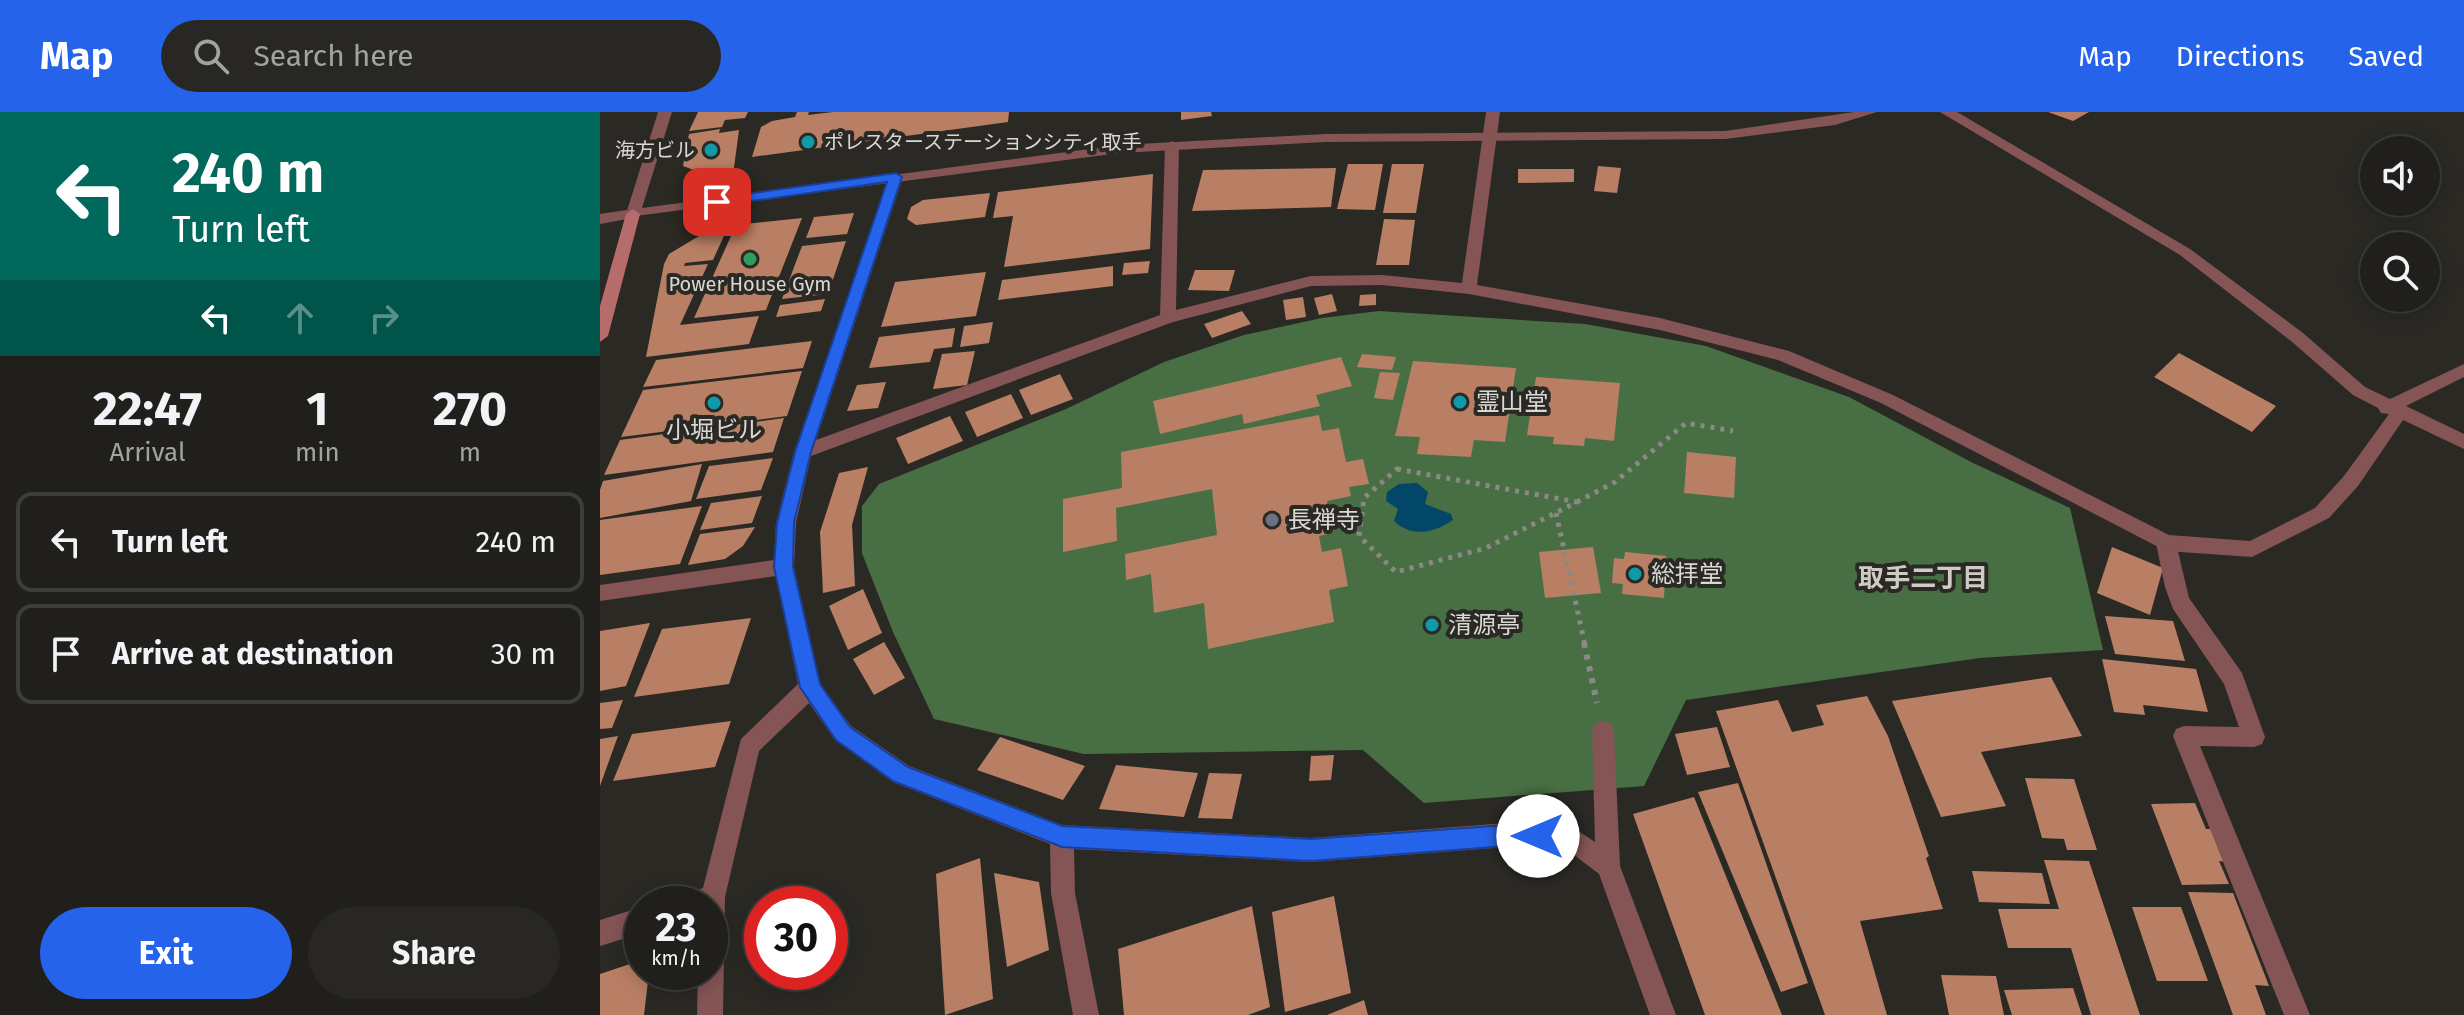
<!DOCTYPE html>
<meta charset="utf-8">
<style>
body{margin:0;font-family:"Fira Sans","Noto Sans JP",sans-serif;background:#282724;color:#f1f3f6;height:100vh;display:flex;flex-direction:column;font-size:30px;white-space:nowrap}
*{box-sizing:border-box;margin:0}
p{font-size:26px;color:#a2a2a3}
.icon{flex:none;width:44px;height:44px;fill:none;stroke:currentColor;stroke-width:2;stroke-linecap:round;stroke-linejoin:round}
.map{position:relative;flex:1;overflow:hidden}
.drawer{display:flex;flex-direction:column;background:#201f1b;width:600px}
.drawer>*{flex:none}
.guide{background:#00695c;color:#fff;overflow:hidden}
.controls{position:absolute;left:1760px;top:24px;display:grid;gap:16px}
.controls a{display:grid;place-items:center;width:80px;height:80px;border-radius:50%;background:#201f1b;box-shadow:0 4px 20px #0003,0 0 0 2px #3d3d3a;font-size:40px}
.speed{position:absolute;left:24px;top:774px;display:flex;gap:16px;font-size:40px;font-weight:700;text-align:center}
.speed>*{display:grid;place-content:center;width:104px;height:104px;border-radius:50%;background:#201f1b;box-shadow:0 4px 20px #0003,0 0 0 2px #3d3d3a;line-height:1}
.speed small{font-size:20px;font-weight:400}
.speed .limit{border:12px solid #d22;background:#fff;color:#111}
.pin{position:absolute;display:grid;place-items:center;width:68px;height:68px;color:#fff;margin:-34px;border-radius:16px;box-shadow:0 4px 12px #0006}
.me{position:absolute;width:88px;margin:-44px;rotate:270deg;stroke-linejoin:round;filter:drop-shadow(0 0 6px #0008)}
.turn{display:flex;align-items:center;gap:28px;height:168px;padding:0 40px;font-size:36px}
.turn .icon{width:104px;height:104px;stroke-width:2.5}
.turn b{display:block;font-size:56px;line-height:68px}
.lanes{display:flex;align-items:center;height:76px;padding:0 40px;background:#0003;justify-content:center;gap:40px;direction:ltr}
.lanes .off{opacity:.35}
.eta{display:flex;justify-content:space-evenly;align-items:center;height:136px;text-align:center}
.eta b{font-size:48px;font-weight:700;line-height:56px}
.action{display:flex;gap:16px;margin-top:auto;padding:16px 40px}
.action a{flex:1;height:92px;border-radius:48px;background:#2563eb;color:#fff;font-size:32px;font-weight:700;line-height:92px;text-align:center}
.action a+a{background:#282724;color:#f1f3f6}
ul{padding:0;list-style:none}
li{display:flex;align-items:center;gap:24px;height:100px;margin:0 16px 12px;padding:0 24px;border:4px solid #3d3d3a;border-radius:16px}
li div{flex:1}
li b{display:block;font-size:30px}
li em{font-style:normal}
header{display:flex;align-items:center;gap:48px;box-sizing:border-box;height:112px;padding:0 40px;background:#2563eb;color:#fff}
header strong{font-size:38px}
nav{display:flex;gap:44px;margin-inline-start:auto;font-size:28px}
.search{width:560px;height:72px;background:#282724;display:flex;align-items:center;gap:20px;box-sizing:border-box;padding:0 28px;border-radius:44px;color:#a2a2a3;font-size:30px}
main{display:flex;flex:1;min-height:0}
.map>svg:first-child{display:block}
.forest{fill:#476f43}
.water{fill:#034768}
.building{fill:#b97f65}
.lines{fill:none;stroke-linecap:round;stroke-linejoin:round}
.path-far1{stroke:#8b8985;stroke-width:5;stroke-dasharray:4 6;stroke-linecap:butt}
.path{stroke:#8b8985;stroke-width:6;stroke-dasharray:5 7;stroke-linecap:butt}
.service{fill:#845554;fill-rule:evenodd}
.minor{fill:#845554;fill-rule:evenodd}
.tertiary{fill:#845554;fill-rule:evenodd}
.secondary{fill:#b76c6c;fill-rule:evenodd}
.route{fill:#2563eb;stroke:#184099;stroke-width:2}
.culture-dot{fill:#0f9aa8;stroke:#2b2924;stroke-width:3}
.leisure-dot{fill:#2e9e5b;stroke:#2b2924;stroke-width:3}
.worship-dot{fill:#6b7280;stroke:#2b2924;stroke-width:3}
.labels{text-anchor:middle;stroke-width:8;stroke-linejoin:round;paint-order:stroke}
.far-poi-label{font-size:20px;fill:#dad8d5;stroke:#2b2924;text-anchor:start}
.poi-label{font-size:24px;fill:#dad8d5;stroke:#2b2924;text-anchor:start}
.neighbourhood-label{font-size:26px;font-weight:bold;fill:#cecac4;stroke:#2b2924}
</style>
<header>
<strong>Map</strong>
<div class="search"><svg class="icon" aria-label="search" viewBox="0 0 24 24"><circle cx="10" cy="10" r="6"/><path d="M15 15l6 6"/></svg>Search here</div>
<nav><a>Map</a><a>Directions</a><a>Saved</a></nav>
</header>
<main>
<section class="drawer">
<div class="guide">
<div class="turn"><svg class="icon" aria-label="left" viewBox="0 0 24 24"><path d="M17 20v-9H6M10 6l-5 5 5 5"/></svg><div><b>240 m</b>Turn left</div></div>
<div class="lanes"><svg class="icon" aria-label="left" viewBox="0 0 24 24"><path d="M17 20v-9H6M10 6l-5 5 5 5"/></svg><svg class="icon off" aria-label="ahead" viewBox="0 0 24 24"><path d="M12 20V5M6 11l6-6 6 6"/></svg><svg class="icon off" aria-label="right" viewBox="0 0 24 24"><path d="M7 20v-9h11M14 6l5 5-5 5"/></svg></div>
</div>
<div class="eta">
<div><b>22:47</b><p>Arrival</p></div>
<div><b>1</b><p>min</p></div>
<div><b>270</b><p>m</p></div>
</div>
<ul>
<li><svg class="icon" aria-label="left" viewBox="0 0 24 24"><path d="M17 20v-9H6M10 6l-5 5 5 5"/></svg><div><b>Turn left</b></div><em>240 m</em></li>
<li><svg class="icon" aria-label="arrive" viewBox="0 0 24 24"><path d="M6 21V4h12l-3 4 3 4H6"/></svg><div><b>Arrive at destination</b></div><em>30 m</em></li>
</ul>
<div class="action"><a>Exit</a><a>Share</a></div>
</section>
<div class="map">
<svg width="1864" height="903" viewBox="0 0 1864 903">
<rect width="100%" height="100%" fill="#2b2924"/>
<path class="forest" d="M779,199L985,212L1106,234L1249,285L1371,350L1470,396L1503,538L1380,546L1086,588L1044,674L824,691L763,638L484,642L334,607L293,520L262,441V394L279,372L466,297L564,250L644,223L722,206Z"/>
<path class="water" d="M817,371L828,380L825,392L851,402L853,408C834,421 812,426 794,409L798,397L786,389L787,380L799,372Z"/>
<g class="building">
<path d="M98,0H148L145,6L125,8L122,15L89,19Z"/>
<path d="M197,0H209L208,3L233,0H409L408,10L152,45L161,15L172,9L195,5Z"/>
<path d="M581,0H611L612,4L581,8Z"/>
<path d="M1448,0H1489L1473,9Z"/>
<path d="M120,17L119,21L139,18L133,63L115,66L83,54L89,22Z"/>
<path d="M748,52H783L775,98L737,97Z"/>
<path d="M792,52H824L816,101H783Z"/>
<path d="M998,54L1021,56L1017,81L994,79Z"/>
<path d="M736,56L731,95L592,99L603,58Z"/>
<path d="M918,57H974V70L918,71Z"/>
<path d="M553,62L550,137L404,155L413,104L393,106L398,80Z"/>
<path d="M390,81L385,105L316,113L307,107L311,95L323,88Z"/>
<path d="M254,101L247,122L206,126L214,105Z"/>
<path d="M202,106L166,198L94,206L136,113Z"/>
<path d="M784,107L815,108L809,153H776Z"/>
<path d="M128,115L113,148L85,151L84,154L108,152L80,213L159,204L149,232L46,245L64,152L69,142L109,118Z"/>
<path d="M246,129L228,182L182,187L202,134Z"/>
<path d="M550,149L548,161L522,163L524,151Z"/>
<path d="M513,154V174L398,188L402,168Z"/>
<path d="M595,158H635L629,179L588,178Z"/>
<path d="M386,160L376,204L281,215L295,170Z"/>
<path d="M732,182L737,199L719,203L714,186Z"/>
<path d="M776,182V193L759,194L760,183Z"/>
<path d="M703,185L706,205L686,208L683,188Z"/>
<path d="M225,187L221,199L176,205L180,193Z"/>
<path d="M642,199L651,212L612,226L604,212Z"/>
<path d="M393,210L389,231L360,235L364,214Z"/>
<path d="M355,216L352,235L334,237L330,250L269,256L279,225Z"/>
<path d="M212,229L203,256L43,275L56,248Z"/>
<path d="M375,239L367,273L333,277L342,242Z"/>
<path d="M1579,241L1676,294L1652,320L1554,265Z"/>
<path d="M762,242L796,245L792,258L757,255Z"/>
<path d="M741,245L752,274L716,283L720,294L644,312L642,302L560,322L553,289Z"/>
<path d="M813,249L916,256L905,330L874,328L871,345L817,342L820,325L795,324Z"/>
<path d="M202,259L187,304L21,325L43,278Z"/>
<path d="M780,260L800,261L793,288L774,286Z"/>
<path d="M460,262L473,287L431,303L419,278Z"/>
<path d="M936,265L1020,271L1014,329L985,326L984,334L953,332L954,325L927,323Z"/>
<path d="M286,270L278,296L247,299L257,273Z"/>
<path d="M411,282L423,306L377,325L365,300Z"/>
<path d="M719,303L722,319L739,316L746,350L763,347L769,372L749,375L751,384L727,389L732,421L719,424L722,440L741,436L748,474L729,478L734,510L608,537L604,491L554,501L551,462L526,468L525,442L617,423L612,377L516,396L517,429L463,440V387L522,376L521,340Z"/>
<path d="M350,304L363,329L308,352L296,326Z"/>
<path d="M184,306L173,340L4,363L20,328Z"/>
<path d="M1087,340L1136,345L1134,386L1084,381Z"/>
<path d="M173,346L161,378L96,387L109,354Z"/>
<path d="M102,352L91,389L0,406V378L3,369Z"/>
<path d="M268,355L252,413L255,474L223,481L220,420L239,361Z"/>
<path d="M162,384L152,411L100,418L111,391Z"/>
<path d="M102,394L80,452L0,463V408Z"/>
<path d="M155,415L143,434L125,447L88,453L100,422Z"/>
<path d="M993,435L1001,481L945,486L939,440Z"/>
<path d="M1512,435L1563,456L1550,503L1497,481Z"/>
<path d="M1025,440L1066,444L1064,486L1022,482L1023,472L1012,471L1014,446L1024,447Z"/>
<path d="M263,477L282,521L248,538L229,494Z"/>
<path d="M1505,504L1573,509L1585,549L1515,542Z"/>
<path d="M151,506L129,572L34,585L62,517Z"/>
<path d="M50,511L26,574L0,579V519Z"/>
<path d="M284,530L305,566L274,583L253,547Z"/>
<path d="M1502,547L1596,557L1608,600L1543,593L1545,603L1514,600Z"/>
<path d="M1451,565L1482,624L1381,640L1406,694L1341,705L1292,589Z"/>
<path d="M1267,584L1288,624L1329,744L1326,746L1343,797L1260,809L1287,903H1225L1116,599L1178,588L1192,620L1224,613L1216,593Z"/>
<path d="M23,588L12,616L0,617V591Z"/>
<path d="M131,609L115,655L13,669L32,622Z"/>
<path d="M1117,615L1130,655L1087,663L1075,622Z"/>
<path d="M18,624L0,674V627Z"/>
<path d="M400,625L485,654L463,688L377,658Z"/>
<path d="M734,643L731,668L709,669L711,644Z"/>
<path d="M516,653L598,661L584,705L499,697Z"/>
<path d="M609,661L642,662L632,707L598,706Z"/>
<path d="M1425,666L1474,667L1497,738H1467L1464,727L1442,726Z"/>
<path d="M1138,671L1208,871L1181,880L1098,680Z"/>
<path d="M1094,685L1182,903H1105L1033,702Z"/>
<path d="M1595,691L1606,717H1612L1626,750L1619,749L1629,772L1582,773L1551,692Z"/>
<path d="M380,746L393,887L345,903L336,762Z"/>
<path d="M1444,748L1489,749L1540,903H1491L1471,836H1408L1398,797H1459Z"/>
<path d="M1372,759L1442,761L1450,792L1379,790Z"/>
<path d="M394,761L439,770L449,838L407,855Z"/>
<path d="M1588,780L1633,781L1669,874L1655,873L1666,903H1633Z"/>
<path d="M734,784L751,881L685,900L672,800Z"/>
<path d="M652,794L670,895L648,903H524L518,837Z"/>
<path d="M1532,795H1581L1608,869H1557Z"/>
<path d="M42,848V860H49L44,903H0V862Z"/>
<path d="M1341,863L1396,864L1404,903H1349Z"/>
<path d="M1473,876L1482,903H1412L1404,878Z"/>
<path d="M764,888L768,903H727Z"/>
</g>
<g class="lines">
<g class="path-far1">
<path d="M797,357L977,390L886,436L796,460L759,424L764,386Z"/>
<path d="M977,390L1015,370L1086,311L1133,319"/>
<path d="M956,401L985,533"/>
</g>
<path class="path" d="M984,531L997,591"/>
<g class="service">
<path d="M33,97L40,102L38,105L0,112V102Z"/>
<path d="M1566,423L1573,425L1576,431L1589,486L1642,561L1665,625L1662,632L1654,635L1600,634L1710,903H1684L1573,624L1576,617L1584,614L1639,615L1624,572L1573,497L1565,475L1556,431L1559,425Z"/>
</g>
<g class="minor">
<path d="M886,0H900L877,173L1060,206L1189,239L1293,283L1569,423L1650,429L1715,396L1744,364L1789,302L1781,301L1778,296L1753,283L1691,229L1580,143L1340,0H1357L1590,137L1703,221L1765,275L1790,287L1864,252V265L1806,294L1864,322V337L1803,308L1758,374L1729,406L1652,445L1566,439L1281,291L1178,248L1060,218L869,182L782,173L711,174L573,210L211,344L196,411L194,455L220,572L251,614L309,654L462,713L711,726L907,711L969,713L995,730L992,619L995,612L1003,609L1011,612L1014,619L1020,754L1076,903H1050L999,762L965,736L907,735L711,750L474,737L475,781L499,903H473L451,781L450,732L293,670L235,628L209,591L159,639L125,785L123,903H97L98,860H110V792H80L83,783L103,776L141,627L198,572L176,464L0,489V473L174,448L176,411L194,340L291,62L296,61L303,65L216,328L560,203L565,33L572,29L579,33L576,198L711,164L782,163L862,171Z"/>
<path d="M42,795V821L0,834V808Z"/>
</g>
<path class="tertiary" d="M58,0H72L42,96L520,33L725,22L1125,19L1254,0H1277L1235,13L1125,27L725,30L520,41L28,105L26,102Z"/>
<path class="secondary" d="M33,97L40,102L8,224L0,230V194L26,102Z"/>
</g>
<path class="route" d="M296,61L302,65L211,340L194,411L193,455L220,572L250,615L308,655L462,714L711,727L907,713L946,717L949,724L946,732L938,735L907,734L711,749L462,735L293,669L236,628L200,575L174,455L177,411L195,340L287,70L117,94L110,90L117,86Z"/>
<g class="culture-dot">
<circle cx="208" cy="30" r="8"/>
<circle cx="111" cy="38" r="8"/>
<circle cx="860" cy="290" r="8"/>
<circle cx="114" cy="291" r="8"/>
<circle cx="1035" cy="462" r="8"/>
<circle cx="832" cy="513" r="8"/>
</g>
<circle class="leisure-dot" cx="150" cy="147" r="8"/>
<circle class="worship-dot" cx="672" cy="408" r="8"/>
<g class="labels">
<g class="far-poi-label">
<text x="224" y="37">ポレスターステーションシティ取手</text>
<text x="95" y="45" text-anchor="end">海方ビル</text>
<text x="150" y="179" text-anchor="middle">Power House Gym</text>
</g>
<g class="poi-label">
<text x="876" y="298">霊山堂</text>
<text x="114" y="326" text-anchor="middle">小堀ビル</text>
<text x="688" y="416">長禅寺</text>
<text x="1051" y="470">総拝堂</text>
<text x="848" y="521">清源亭</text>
</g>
<g class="neighbourhood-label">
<text x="1323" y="475">取手二丁目</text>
</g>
</g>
</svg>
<div class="controls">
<a><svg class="icon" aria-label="sound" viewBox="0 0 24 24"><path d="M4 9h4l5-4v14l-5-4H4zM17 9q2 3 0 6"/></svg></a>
<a><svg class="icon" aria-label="search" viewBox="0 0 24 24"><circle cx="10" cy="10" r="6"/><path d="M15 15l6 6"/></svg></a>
</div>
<div class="speed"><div>23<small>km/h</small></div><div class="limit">30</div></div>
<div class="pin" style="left:117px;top:90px;background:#d93025"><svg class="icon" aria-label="arrive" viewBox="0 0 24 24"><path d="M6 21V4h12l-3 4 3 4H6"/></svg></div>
<svg class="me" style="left:938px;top:724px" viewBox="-20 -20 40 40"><circle r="19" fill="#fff"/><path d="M0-13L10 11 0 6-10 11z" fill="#2563eb"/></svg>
</div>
</main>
